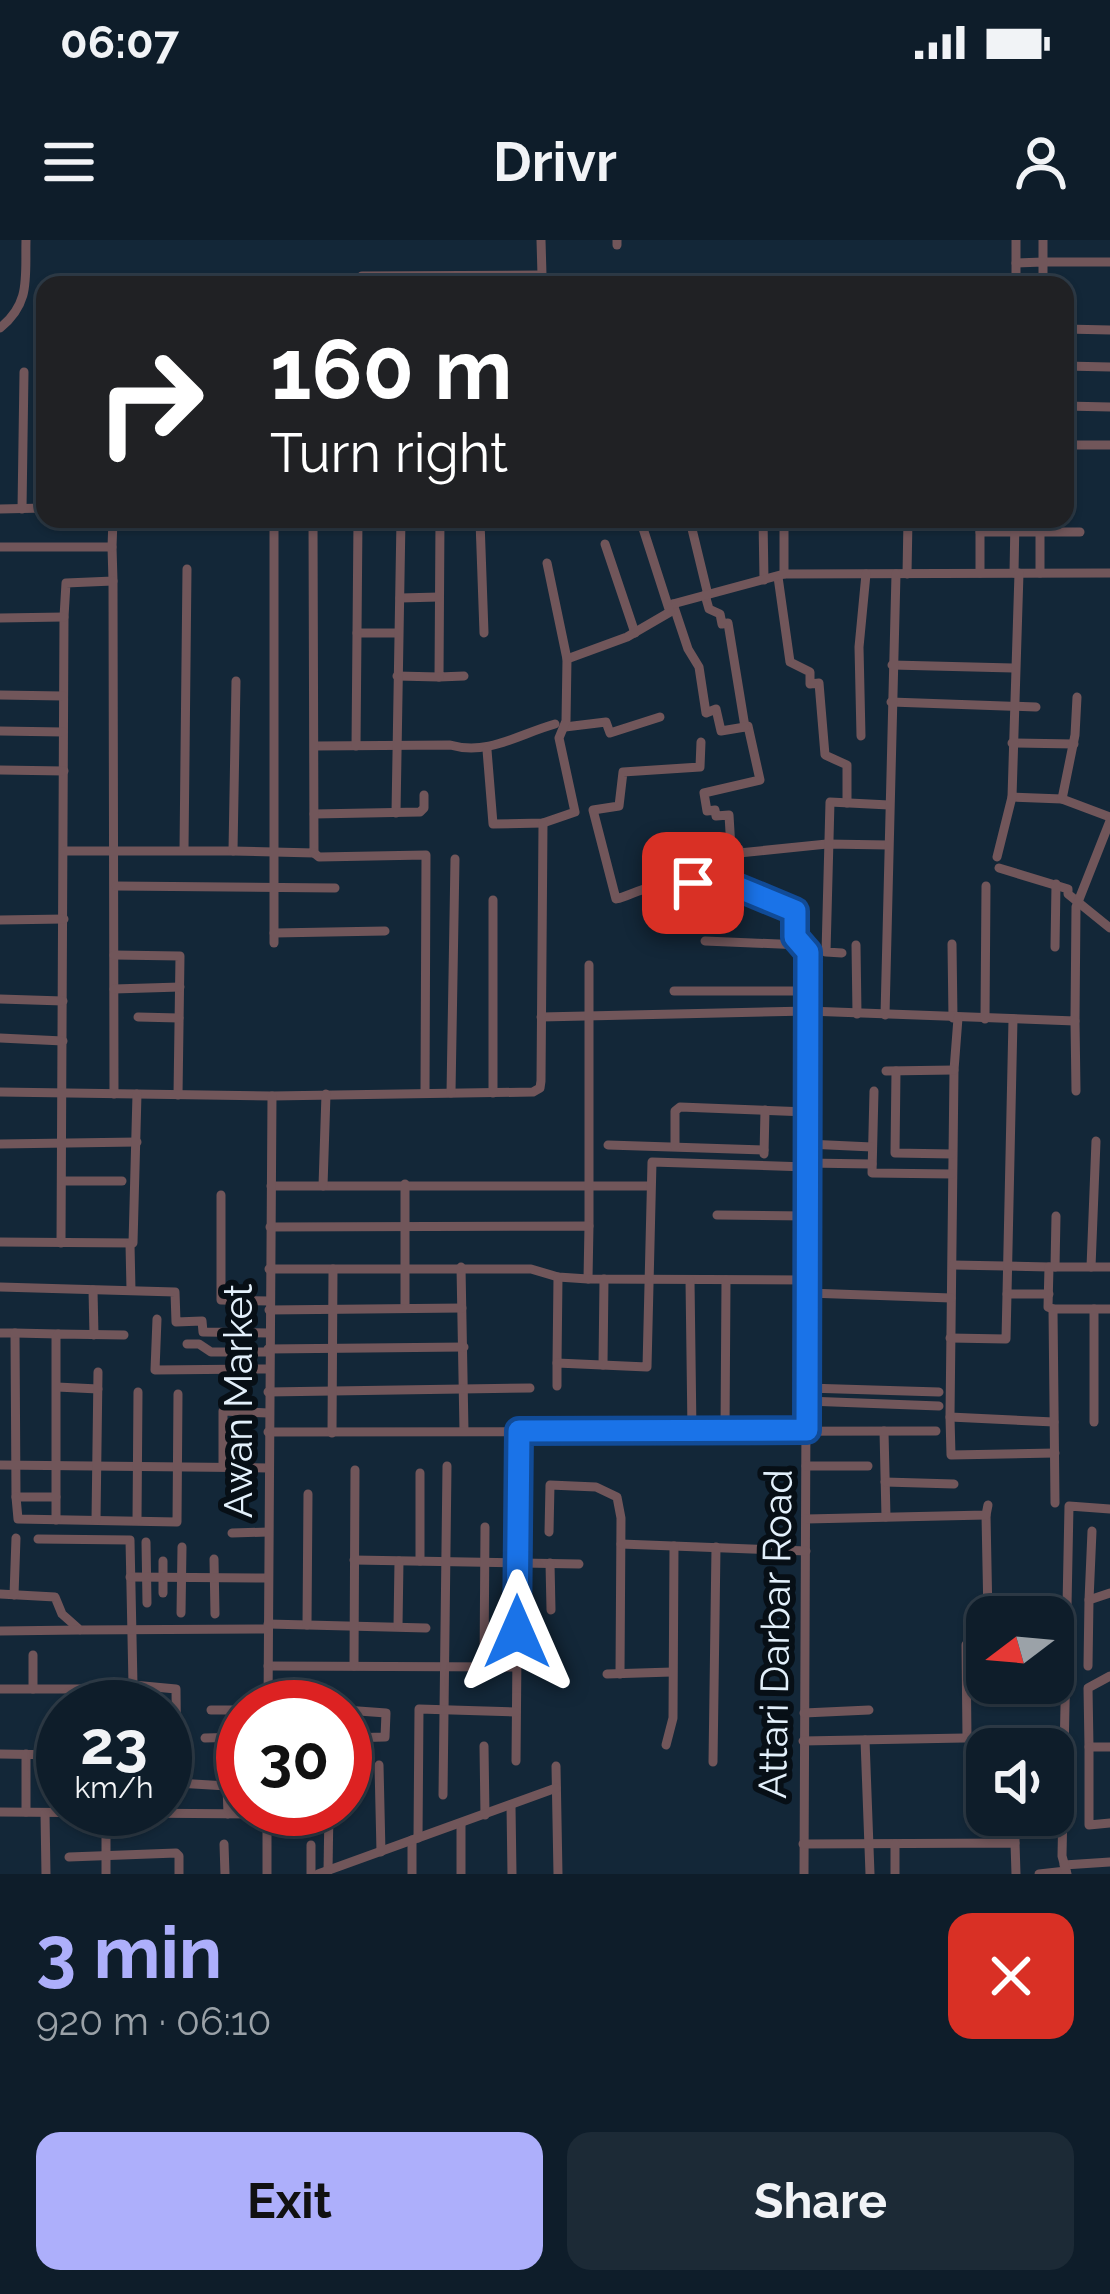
<!DOCTYPE html>
<meta charset="utf-8">
<style>
body{margin:0;font-family:Raleway,sans-serif;background:#1c2a36;color:#f1f3f6;height:100vh;display:flex;flex-direction:column;font-size:45px;white-space:nowrap}
*{box-sizing:border-box;margin:0}
p{font-size:39px;color:#9ba2a8}
.icon{flex:none;width:66px;height:66px;fill:none;stroke:currentColor;stroke-width:2;stroke-linecap:round;stroke-linejoin:round}
.map{position:relative;height:1634px;overflow:hidden}
.sheet{display:flex;flex-direction:column;background:#0e1d2a;flex:1}
.sheet>*{flex:none}
.hud{position:absolute;left:36px;top:36px;width:1038px;height:252px;border-radius:24px;box-shadow:0 3px 9px #0004,0 0 0 3px #2e3b47;background:#202124;color:#fff;overflow:hidden}
.needle{width:78px;rotate:254deg}
.tools{position:absolute;left:966px;top:1356px;display:grid;gap:24px}
.tools a{display:grid;place-items:center;width:108px;height:108px;border-radius:24px;background:#0e1d2a;box-shadow:0 3px 9px #0004,0 0 0 3px #2e3b47;font-size:60px}
.speed{position:absolute;left:36px;top:1440px;display:flex;gap:24px;font-size:60px;font-weight:700;text-align:center}
.speed>*{display:grid;place-content:center;width:156px;height:156px;border-radius:50%;background:#0e1d2a;box-shadow:0 3px 9px #0004,0 0 0 3px #2e3b47;line-height:1}
.speed small{font-size:30px;font-weight:400}
.speed .limit{border:18px solid #d22;background:#fff;color:#111}
.pin{position:absolute;display:grid;place-items:center;width:102px;height:102px;color:#fff;margin:-51px;border-radius:24px;box-shadow:0 6px 18px #0006}
.me{position:absolute;width:132px;margin:-66px;rotate:0deg;stroke-linejoin:round;filter:drop-shadow(0 0 9px #0008)}
.turn{display:flex;align-items:center;gap:42px;height:252px;padding:0 36px;font-size:54px}
.turn .icon{width:156px;height:156px;stroke-width:2.5}
.turn b{display:block;font-size:84px;line-height:102px}
.round{display:grid;place-items:center;flex:none;width:126px;height:126px;border-radius:24px;background:#1c2a36}
.head{display:flex;align-items:center;justify-content:space-between;height:204px;padding:0 36px}
h1{font-size:72px;font-weight:700;line-height:90px;color:#adaffb}
.button{display:flex;gap:24px;margin-top:auto;padding:24px 36px}
.button a{flex:1;height:138px;border-radius:24px;background:#adaffb;color:#111;font-size:48px;font-weight:700;line-height:138px;text-align:center}
.button a+a{background:#1c2a36;color:#f1f3f6}
.status{display:flex;justify-content:space-between;align-items:center;height:84px;padding:0 60px;background:#0e1d2a;direction:ltr}
.status svg{height:33px;fill:currentColor}
header{display:flex;justify-content:space-between;align-items:center;height:156px;padding:0 36px;background:#0e1d2a;font-size:54px;font-weight:700}
.map>svg:first-child{display:block}
.lines{fill:none;stroke-linecap:round;stroke-linejoin:round}
.minor{stroke:#71565a;stroke-width:9}
.route-casing{stroke:#114b97;stroke-width:30}
.route{stroke:#1a73e8;stroke-width:21}
.labels{text-anchor:middle;stroke-width:12;stroke-linejoin:round;paint-order:stroke}
.street-label{font-size:39px;fill:#e3f0fb;stroke:#070f16}
</style>
<div class="status"><b>06:07</b><svg viewBox="0 0 49 12"><path d="M0 12V9h3v3zM5 12V6h3v6zM10 12V3h3v9zM15 12V0h3v12zM26 1h20v11H26zM47 4h2v5h-2z"/></svg></div>
<header><svg class="icon" aria-label="menu" viewBox="0 0 24 24"><path d="M4 6h16M4 12h16M4 18h16"/></svg>Drivr<svg class="icon" aria-label="person" viewBox="0 0 24 24"><circle cx="12" cy="8" r="4"/><path d="M4 21q1-7 8-7t8 7"/></svg></header>
<div class="map">
<svg width="1110" height="1634" viewBox="0 0 1110 1634">
<rect width="100%" height="100%" fill="#132738"/>
<g class="lines">
<g class="minor">
<path d="M541,0L542,35"/>
<path d="M617,0V5"/>
<path d="M1043,0V22H1110"/>
<path d="M1016,23L1043,22V45"/>
<path d="M361,45L362,36L542,35L543,45"/>
<path d="M1016,45V0"/>
<path d="M0,88C31,63 25,38 26,0"/>
<path d="M1065,89L1110,90"/>
<path d="M1065,126L1110,127"/>
<path d="M1065,166L1110,167"/>
<path d="M1065,205H1110"/>
<path d="M0,269L45,268"/>
<path d="M22,269L24,132"/>
<path d="M440,279L439,437L464,436"/>
<path d="M763,279L764,340"/>
<path d="M440,280L480,281L484,393"/>
<path d="M692,289L708,355"/>
<path d="M980,292H1080"/>
<path d="M605,304L635,393"/>
<path d="M0,307H112L113,341L66,343L64,377L61,1003"/>
<path d="M112,307L113,279"/>
<path d="M980,333V279"/>
<path d="M1014,333L1015,279"/>
<path d="M1040,333V279"/>
<path d="M784,334V279"/>
<path d="M907,334L908,279"/>
<path d="M778,337L790,422L810,432V444L819,443L825,515L847,525V563"/>
<path d="M113,341L114,854"/>
<path d="M705,355L709,369L720,374L722,384L728,383L745,487L748,486L760,540L704,553L707,571L715,570L716,576L729,575L731,609H739L737,648"/>
<path d="M400,358L439,357"/>
<path d="M673,364L688,409L699,427L706,473L716,469L721,491L745,487"/>
<path d="M669,365L784,334L1110,333"/>
<path d="M0,378L64,377"/>
<path d="M357,393H398"/>
<path d="M567,419L627,397L670,372L640,279"/>
<path d="M892,425L1013,428"/>
<path d="M397,436L439,437"/>
<path d="M0,455L63,456"/>
<path d="M891,462L1036,467"/>
<path d="M565,487L606,482L610,493L660,477"/>
<path d="M0,491L63,492"/>
<path d="M861,496L859,407L866,334"/>
<path d="M701,502L700,527L623,532L619,566L593,570L616,659C628,656 640,649 653,647C703,635 748,652 795,671V697L808,712L804,1634"/>
<path d="M1012,503L1074,504"/>
<path d="M315,506L450,505C488,516 519,494 555,484"/>
<path d="M356,506L358,279"/>
<path d="M487,510L493,584L543,583L575,572L559,498L566,481L567,419L547,323"/>
<path d="M0,530L64,531"/>
<path d="M1012,557L1062,559L1110,577"/>
<path d="M1062,559L1075,495L1077,457"/>
<path d="M396,573L401,279"/>
<path d="M314,574L420,572L424,568V555"/>
<path d="M184,610L187,329"/>
<path d="M65,611H233L236,441"/>
<path d="M233,611L314,613L313,279"/>
<path d="M314,613L319,617L426,615L425,853"/>
<path d="M739,613L827,604L888,605"/>
<path d="M997,617L1012,557L1019,333"/>
<path d="M999,628L1068,649V654L1110,688"/>
<path d="M116,646L335,648"/>
<path d="M0,680L64,679"/>
<path d="M274,693L385,691"/>
<path d="M705,701L802,705"/>
<path d="M274,703V279"/>
<path d="M952,704L953,778"/>
<path d="M856,705L857,774"/>
<path d="M1055,707L1056,644"/>
<path d="M842,713L826,712L830,562L889,565"/>
<path d="M114,715L180,716L178,855"/>
<path d="M114,749L180,747"/>
<path d="M674,751H808"/>
<path d="M0,759L63,761"/>
<path d="M885,775L896,334"/>
<path d="M138,777L179,778"/>
<path d="M541,777L808,771L1075,781L1076,667L1110,581"/>
<path d="M958,778L954,830L950,1177L1054,1182"/>
<path d="M985,779L986,646"/>
<path d="M1075,781L1076,851"/>
<path d="M0,798L63,801"/>
<path d="M886,831L954,830"/>
<path d="M896,831L895,913L952,914"/>
<path d="M874,851L872,933L952,934"/>
<path d="M0,852L272,856L533,852L540,848L541,841L543,583"/>
<path d="M451,853L455,619"/>
<path d="M493,853V660"/>
<path d="M0,904L137,902"/>
<path d="M807,904L872,907"/>
<path d="M608,905L764,910"/>
<path d="M675,906V871L680,867L807,872"/>
<path d="M764,914L765,870"/>
<path d="M807,923L872,924"/>
<path d="M62,941H122"/>
<path d="M271,946H650"/>
<path d="M323,946L326,854"/>
<path d="M221,955V1060L269,1061"/>
<path d="M717,975L807,976"/>
<path d="M589,986V725"/>
<path d="M270,987L589,986L588,1039"/>
<path d="M0,1002L133,1003L137,854"/>
<path d="M130,1004L131,1050"/>
<path d="M953,1025L1049,1027"/>
<path d="M461,1027L464,1191"/>
<path d="M1055,1027L1056,976"/>
<path d="M1091,1027L1096,901"/>
<path d="M269,1029H531L558,1037L588,1039L808,1040"/>
<path d="M690,1040L692,1192"/>
<path d="M0,1047L175,1052L176,1082L202,1081L203,1092L268,1093"/>
<path d="M93,1050L94,1095"/>
<path d="M808,1053L951,1058"/>
<path d="M1007,1054L1013,779"/>
<path d="M405,1068V944"/>
<path d="M1053,1069L1048,1067L1049,1027H1110"/>
<path d="M1094,1069V1182"/>
<path d="M269,1070L462,1068"/>
<path d="M157,1079L155,1130L268,1129"/>
<path d="M0,1093H15L16,1257H56"/>
<path d="M15,1093L58,1094"/>
<path d="M950,1098L1006,1099L1007,1054H1049"/>
<path d="M187,1104H199L211,1112H268"/>
<path d="M268,1109L464,1107"/>
<path d="M557,1123L558,1037"/>
<path d="M603,1125L604,1039"/>
<path d="M557,1146V1123L647,1127L652,922L807,927"/>
<path d="M57,1147L98,1149"/>
<path d="M807,1148L939,1152"/>
<path d="M268,1152L530,1148"/>
<path d="M807,1161L939,1166"/>
<path d="M950,1177L951,1215L1055,1213"/>
<path d="M884,1191L886,1277"/>
<path d="M268,1192L936,1191"/>
<path d="M725,1192L726,1040"/>
<path d="M332,1193L333,1029"/>
<path d="M0,1225L268,1228"/>
<path d="M223,1226V1171L268,1173"/>
<path d="M806,1226H868"/>
<path d="M885,1242L954,1244"/>
<path d="M16,1257L18,1279L177,1282L178,1154"/>
<path d="M1055,1263L1053,1069H1110"/>
<path d="M986,1275L988,1377"/>
<path d="M806,1279L986,1275L988,1265"/>
<path d="M56,1280V1098L58,1094L124,1095"/>
<path d="M96,1280L98,1132"/>
<path d="M137,1280L138,1152"/>
<path d="M549,1292L550,1245L596,1247L617,1257L621,1278L620,1434"/>
<path d="M232,1293L268,1292"/>
<path d="M38,1299L130,1300L133,1445L176,1449L177,1543L227,1546L228,1574"/>
<path d="M146,1302L147,1363"/>
<path d="M621,1304L806,1311"/>
<path d="M214,1319L215,1374"/>
<path d="M354,1320L579,1324"/>
<path d="M163,1321V1353"/>
<path d="M420,1321V1233"/>
<path d="M550,1323L551,1370"/>
<path d="M130,1337L268,1338"/>
<path d="M0,1354L55,1357L62,1374L80,1390L268,1389"/>
<path d="M14,1355L16,1298"/>
<path d="M1089,1360L1092,1291"/>
<path d="M181,1373L182,1307"/>
<path d="M268,1384L426,1388"/>
<path d="M307,1385L308,1254"/>
<path d="M398,1386L399,1321"/>
<path d="M0,1391L79,1390"/>
<path d="M33,1415V1449"/>
<path d="M268,1426L517,1427"/>
<path d="M354,1426L355,1230"/>
<path d="M1088,1426L1089,1360L1110,1353"/>
<path d="M484,1427L485,1287"/>
<path d="M607,1434L672,1432"/>
<path d="M1110,1436L1088,1448L1089,1507H1110"/>
<path d="M0,1449H105L111,1453V1467"/>
<path d="M149,1459V1467"/>
<path d="M268,1467L272,856"/>
<path d="M211,1470H243"/>
<path d="M345,1470L386,1473L385,1497L345,1498"/>
<path d="M804,1473L869,1470"/>
<path d="M205,1498L243,1497"/>
<path d="M967,1498L966,1405L987,1403"/>
<path d="M865,1500L870,1634"/>
<path d="M803,1501L1065,1496"/>
<path d="M666,1505L673,1478L674,1306"/>
<path d="M484,1506L485,1575"/>
<path d="M1089,1507V1585L1110,1583"/>
<path d="M0,1514L63,1515"/>
<path d="M26,1514V1572"/>
<path d="M516,1521L519,1191"/>
<path d="M713,1522L716,1307"/>
<path d="M379,1525L381,1612"/>
<path d="M556,1526L558,1634"/>
<path d="M443,1555L447,1226"/>
<path d="M511,1566L512,1634"/>
<path d="M106,1569V1634"/>
<path d="M0,1572L267,1574"/>
<path d="M45,1573L46,1634"/>
<path d="M1015,1575V1603"/>
<path d="M461,1583V1634"/>
<path d="M418,1598L419,1469L516,1472"/>
<path d="M412,1600V1634"/>
<path d="M224,1604L225,1634"/>
<path d="M803,1604L1015,1603L1016,1634"/>
<path d="M311,1605V1634"/>
<path d="M69,1617L176,1613L179,1616V1634"/>
<path d="M1064,1625L1110,1622"/>
<path d="M328,1631L329,1569"/>
<path d="M267,1634V1569"/>
<path d="M318,1634L556,1548"/>
<path d="M895,1634V1604"/>
<path d="M1039,1634L1066,1631"/>
<path d="M1067,1634L1062,1616L1069,1266L1110,1269"/>
</g>
</g>
<g class="lines">
<defs>
<path id="route" d="M517,1392L519,1191L807,1190L808,712L795,697V671L737,647L693,643"/>
</defs>
<use href="#route" class="route-casing"/>
<use href="#route" class="route"/>
</g>
<g class="labels">
<g class="street-label">
<text transform="translate(238 1161) rotate(-90)" y="14">Awan Market</text>
<text transform="translate(775 1394) rotate(-89)" y="14">Attari Darbar Road</text>
</g>
</g>
</svg>
<div class="tools">
<a><svg class="needle" viewBox="-14 -14 28 28"><path d="M0-13l5 13h-10z" fill="#e53935"/><path d="M0 13l5-13h-10z" fill="#9ba2a8"/></svg></a>
<a><svg class="icon" aria-label="sound" viewBox="0 0 24 24"><path d="M4 9h4l5-4v14l-5-4H4zM17 9q2 3 0 6"/></svg></a>
</div>
<div class="speed"><div>23<small>km/h</small></div><div class="limit">30</div></div>
<div class="pin" style="left:693px;top:643px;background:#d93025"><svg class="icon" aria-label="arrive" viewBox="0 0 24 24"><path d="M6 21V4h12l-3 4 3 4H6"/></svg></div>
<svg class="me" style="left:517px;top:1392px" viewBox="-20 -20 40 40"><path d="M0-17L14 15 0 8-14 15z" fill="#1a73e8" stroke="#fff" stroke-width="4"/></svg>
<div class="hud">
<div class="turn"><svg class="icon" aria-label="right" viewBox="0 0 24 24"><path d="M7 20v-9h11M14 6l5 5-5 5"/></svg><div><b>160 m</b>Turn right</div></div>
</div>
</div>
<section class="sheet">
<div class="head"><div><h1>3 min</h1><p>920 m · 06:10</p></div><a class="round" style="background:#d93025;color:#fff"><svg class="icon" aria-label="close" viewBox="0 0 24 24"><path d="M6 6l12 12M18 6L6 18"/></svg></a></div>
<div class="button"><a>Exit</a><a>Share</a></div>
</section>
